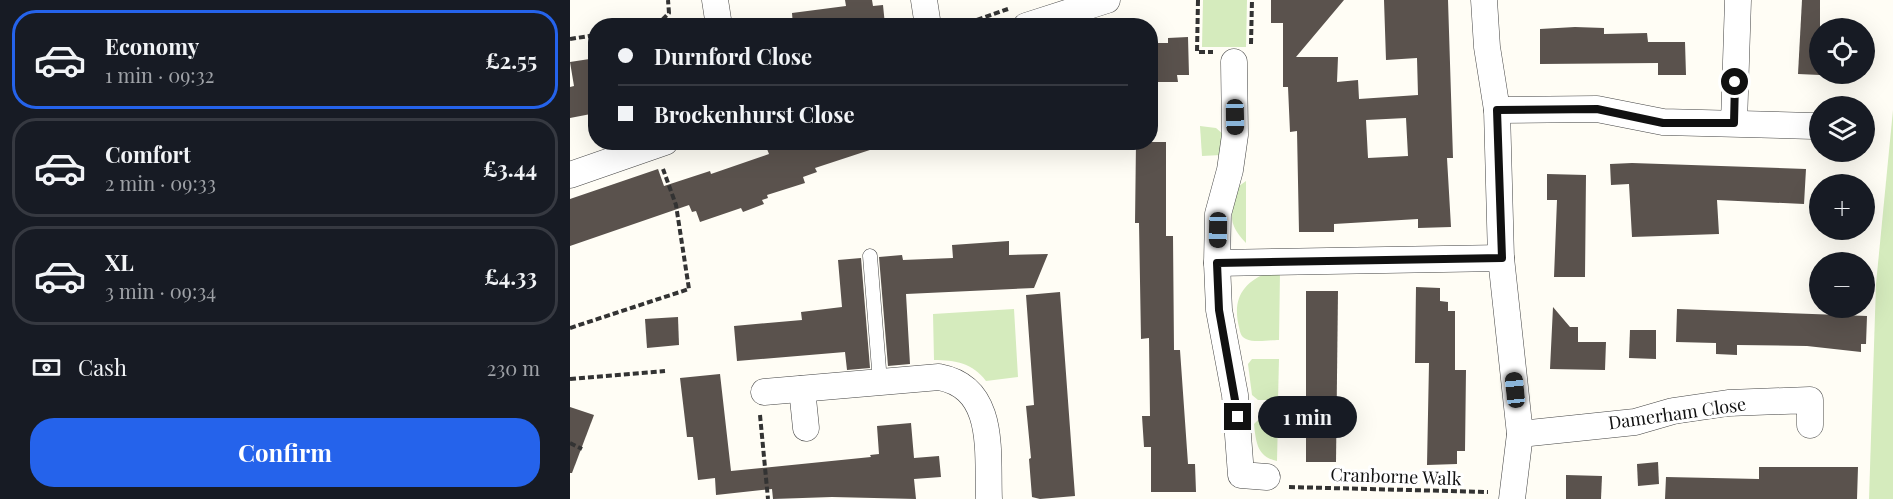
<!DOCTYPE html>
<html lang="en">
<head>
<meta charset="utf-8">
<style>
  body { margin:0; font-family:"Playfair Display",serif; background:#20242c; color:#f1f3f6; height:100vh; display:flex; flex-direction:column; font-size:22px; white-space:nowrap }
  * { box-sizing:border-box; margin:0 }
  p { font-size:20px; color:#9ea1a6 }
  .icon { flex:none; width:33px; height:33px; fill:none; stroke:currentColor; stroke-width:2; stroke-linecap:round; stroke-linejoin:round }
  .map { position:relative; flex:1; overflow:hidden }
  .drawer { display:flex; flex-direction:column; background:#171b24; width:570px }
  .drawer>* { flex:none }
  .banner { position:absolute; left:18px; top:18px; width:570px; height:132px; border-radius:24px; box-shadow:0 6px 24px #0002; display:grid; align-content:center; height:132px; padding:0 30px; background:#171b24 }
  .controls { position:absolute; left:1239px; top:18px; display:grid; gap:12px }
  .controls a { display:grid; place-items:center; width:66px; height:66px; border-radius:50%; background:#171b24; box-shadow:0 6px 24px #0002; font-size:30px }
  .end { position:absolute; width:27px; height:27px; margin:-14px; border:8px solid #111; background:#fff; box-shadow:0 0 0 3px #fff }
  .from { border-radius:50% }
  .bubble { position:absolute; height:42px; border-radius:21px; background:#171b24; box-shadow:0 6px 24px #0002; font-size:20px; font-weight:700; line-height:42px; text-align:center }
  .car { position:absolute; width:18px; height:36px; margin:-18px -9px; border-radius:8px; box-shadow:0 0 4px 2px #0007; background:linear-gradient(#222 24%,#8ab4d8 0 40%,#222 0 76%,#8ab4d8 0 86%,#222 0) }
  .banner b { display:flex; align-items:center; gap:21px; height:57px; font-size:22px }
  .banner b+b { border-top:2px solid #363941 }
  .banner i { width:15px; height:15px; background:#f1f3f6 }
  ul { padding:10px 0 0; list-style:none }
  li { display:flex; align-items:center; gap:18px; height:99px; margin:0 12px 9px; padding:0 18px; border:3px solid #363941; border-radius:24px }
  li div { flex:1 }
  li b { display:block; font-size:22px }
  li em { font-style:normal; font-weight:700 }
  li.on { border-color:#2563eb }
  li>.icon { width:54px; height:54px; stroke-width:1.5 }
  .pay { display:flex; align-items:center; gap:15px; height:66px; padding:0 30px; font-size:22px }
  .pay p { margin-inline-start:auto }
  .button { display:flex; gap:12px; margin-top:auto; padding:12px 30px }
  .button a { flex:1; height:69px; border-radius:24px; background:#2563eb; color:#fff; font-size:24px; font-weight:700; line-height:69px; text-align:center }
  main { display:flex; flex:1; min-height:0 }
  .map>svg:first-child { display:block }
  .green { fill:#d5ebbd }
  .building { fill:#5a524d; fill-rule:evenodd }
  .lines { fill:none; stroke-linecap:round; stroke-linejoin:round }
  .service-casing { stroke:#444; stroke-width:15 }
  .minor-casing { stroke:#444; stroke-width:27 }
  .path { stroke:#333; stroke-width:4; stroke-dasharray:6 3; stroke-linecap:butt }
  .service { stroke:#fff; stroke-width:14 }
  .minor { stroke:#fff; stroke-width:26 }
  .route { stroke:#111; stroke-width:8 }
  .labels { text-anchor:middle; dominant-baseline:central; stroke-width:6; stroke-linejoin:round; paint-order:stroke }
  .street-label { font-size:18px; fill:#111; stroke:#fff }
</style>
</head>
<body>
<main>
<section class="drawer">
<ul>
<li class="on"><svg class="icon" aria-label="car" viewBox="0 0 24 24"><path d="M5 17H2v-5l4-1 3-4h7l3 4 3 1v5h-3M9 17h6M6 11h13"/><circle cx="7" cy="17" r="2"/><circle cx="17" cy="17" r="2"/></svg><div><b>Economy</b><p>1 min · 09:32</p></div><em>£2.55</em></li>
<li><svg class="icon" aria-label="car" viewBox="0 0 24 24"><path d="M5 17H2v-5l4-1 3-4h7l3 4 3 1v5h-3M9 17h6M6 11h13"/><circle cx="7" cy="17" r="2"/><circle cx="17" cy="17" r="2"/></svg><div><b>Comfort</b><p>2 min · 09:33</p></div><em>£3.44</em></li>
<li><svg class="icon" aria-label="car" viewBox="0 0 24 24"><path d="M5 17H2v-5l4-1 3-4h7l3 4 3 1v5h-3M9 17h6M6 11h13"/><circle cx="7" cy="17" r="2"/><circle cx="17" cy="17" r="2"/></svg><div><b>XL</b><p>3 min · 09:34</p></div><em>£4.33</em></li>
</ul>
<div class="pay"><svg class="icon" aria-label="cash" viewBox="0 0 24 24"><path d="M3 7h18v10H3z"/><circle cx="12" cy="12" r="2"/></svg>Cash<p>230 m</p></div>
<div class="button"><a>Confirm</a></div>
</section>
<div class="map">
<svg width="1323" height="499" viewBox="0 0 1323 499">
  <rect width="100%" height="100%" fill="#fffdf5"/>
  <g class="green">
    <polygon points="633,0 677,0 676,47 632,47"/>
    <polygon points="1323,110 1323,499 1299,499 1306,284"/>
    <polygon points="630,126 646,128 653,134 651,155 632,156"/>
    <path d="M676,181V243C655,221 662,212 669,186Z"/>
    <path d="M699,272H710L709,340C700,340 684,343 676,339C671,337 670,332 669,327C662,299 673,282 699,272Z"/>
    <path d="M444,309L448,377L416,381C403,363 385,360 364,360L363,314Z"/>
    <polygon points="682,359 709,359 708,400 688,400 682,395 678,364"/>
    <path d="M708,418L707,461C687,457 686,442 684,424L689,419Z"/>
  </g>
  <g class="building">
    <polygon points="275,0 302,0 303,6 313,5 315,25 223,26 222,13 276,6"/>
    <path d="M701,0H774L726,57H768L767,82L788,80L789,99L848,95L847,58L816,60L814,0H878L883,158H877L881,227L848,228V219L764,224V232H729L727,131L720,132L718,87H713V23H701ZM836,118L838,156L798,158L796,120Z"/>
    <polygon points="1232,0 1250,0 1250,75 1228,74"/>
    <polygon points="1005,27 1034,28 1034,34 1077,33 1078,42 1115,42 1116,75 1088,75 1088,63 970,64 970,29"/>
    <polygon points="618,37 619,75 607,75 608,82 588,82 588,75 580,76 580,43 598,43 598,38"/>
    <polygon points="26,58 26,113 0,118 0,87 4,86 0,62"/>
    <polygon points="201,142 311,142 312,146 245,168 247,172 233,177 235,183 197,195 198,198 192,200 194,204 173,212 171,208 130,222 126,211 122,212 119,205 0,246 0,199 88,169 94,186 140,171 141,174 199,154 197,149 202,148"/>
    <polygon points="566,142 596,142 596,236 603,236 604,350 610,350 618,464 625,464 626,492 581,492 581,447 574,447 572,416 580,416 579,338 571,339 569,223 565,223"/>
    <polygon points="1062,163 1236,169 1234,204 1147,200 1149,234 1062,237 1059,184 1041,185 1040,164"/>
    <polygon points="977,174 1016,175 1015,277 984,277 987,200 977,200"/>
    <polygon points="439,241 439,255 478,254 464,288 336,294 340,364 318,366 309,257 332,255 333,260 383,258 382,245"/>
    <polygon points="291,258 300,368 277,370 275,352 167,361 164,326 232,320 231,312 272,307 268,260"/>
    <polygon points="846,287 870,288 870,301 878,302 878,311 885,311 885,370 896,370 895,451 887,451 887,464 857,465 859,363 845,363"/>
    <polygon points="736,291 768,291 766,462 736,462"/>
    <polygon points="490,292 505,496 470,499 462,497 459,459 461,458 456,406 464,405 456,295"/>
    <polygon points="983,307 1000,327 1008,327 1008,342 1036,342 1035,370 980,369"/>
    <polygon points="1107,309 1297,316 1296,344 1291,344 1291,352 1237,346 1167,345 1167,355 1146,354 1146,343 1106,342"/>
    <polygon points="108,317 109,345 77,348 75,319"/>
    <polygon points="1060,330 1086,330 1086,359 1059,358"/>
    <polygon points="150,374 161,471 301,457 300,455 309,454 307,426 341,423 344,458 369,456 371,477 344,479 346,499 262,497 203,499 202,489 146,495 145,478 128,480 123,437 117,437 110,378"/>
    <polygon points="0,407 24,415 2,473 0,473"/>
    <polygon points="1088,462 1089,484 1068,486 1067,464"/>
    <polygon points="1189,467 1288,467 1287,499 1095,499 1096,477 1189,479"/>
    <polygon points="996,475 1032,476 1031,499 996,499"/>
  </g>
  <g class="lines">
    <defs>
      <polyline id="service" points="300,256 310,382"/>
      <g id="minor">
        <polyline points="145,0 149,26"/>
        <polyline points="354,0 358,26"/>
        <polyline points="914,0 917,47 927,110 931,258 950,434 942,499"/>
        <polyline points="456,26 537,0"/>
        <polyline points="664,62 665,135 660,170 648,214 647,263 649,310 665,395 671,475 697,477"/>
        <polyline points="927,110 1027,109 1093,122 1243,126"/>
        <polyline points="1164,123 1168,0"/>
        <polyline points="0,175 95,142"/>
        <polyline points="647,263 931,258"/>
        <polyline points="232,389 236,428"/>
        <path d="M194,392L369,377C427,388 417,453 419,499"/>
        <polyline points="950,434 1065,422 1103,411 1158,403 1240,400 1240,425"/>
      </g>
    </defs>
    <use href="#service" class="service-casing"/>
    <use href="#minor" class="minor-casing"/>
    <g class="path">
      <polyline points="628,0 627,52 643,52"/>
      <polyline points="86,26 99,13 98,0"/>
      <polyline points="390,26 438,9"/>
      <polyline points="0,39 26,35"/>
      <polyline points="681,44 682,0"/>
      <polyline points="0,328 119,289 106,205 93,169"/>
      <polyline points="0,379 95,371"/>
      <polyline points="190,415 198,499"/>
      <polyline points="0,443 12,449"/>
      <polyline points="719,487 918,492"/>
    </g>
    <use href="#service" class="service"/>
    <use href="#minor" class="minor"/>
  </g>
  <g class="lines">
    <polyline class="route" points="668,417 649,310 647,263 932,258 927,110 1027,109 1093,123 1164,123 1165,82"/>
  </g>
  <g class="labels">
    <g class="street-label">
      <text transform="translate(1107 413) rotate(-8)">Damerham Close</text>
      <text transform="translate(826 476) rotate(2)">Cranborne Walk</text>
    </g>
  </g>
</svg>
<div class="controls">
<a><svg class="icon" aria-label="locate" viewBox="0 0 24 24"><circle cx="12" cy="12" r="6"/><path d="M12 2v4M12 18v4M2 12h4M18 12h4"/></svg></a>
<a><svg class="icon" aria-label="layers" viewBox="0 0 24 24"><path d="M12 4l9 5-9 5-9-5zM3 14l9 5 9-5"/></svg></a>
<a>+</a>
<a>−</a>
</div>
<i class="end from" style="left:1165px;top:82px"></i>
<i class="end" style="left:668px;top:417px"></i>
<div class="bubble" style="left:688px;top:396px;width:99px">1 min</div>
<i class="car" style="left:665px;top:117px;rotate:179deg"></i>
<i class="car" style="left:648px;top:230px;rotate:181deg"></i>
<i class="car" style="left:945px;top:390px;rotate:354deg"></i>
<div class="banner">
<b><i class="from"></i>Durnford Close</b>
<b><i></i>Brockenhurst Close</b>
</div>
</div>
</main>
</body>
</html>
